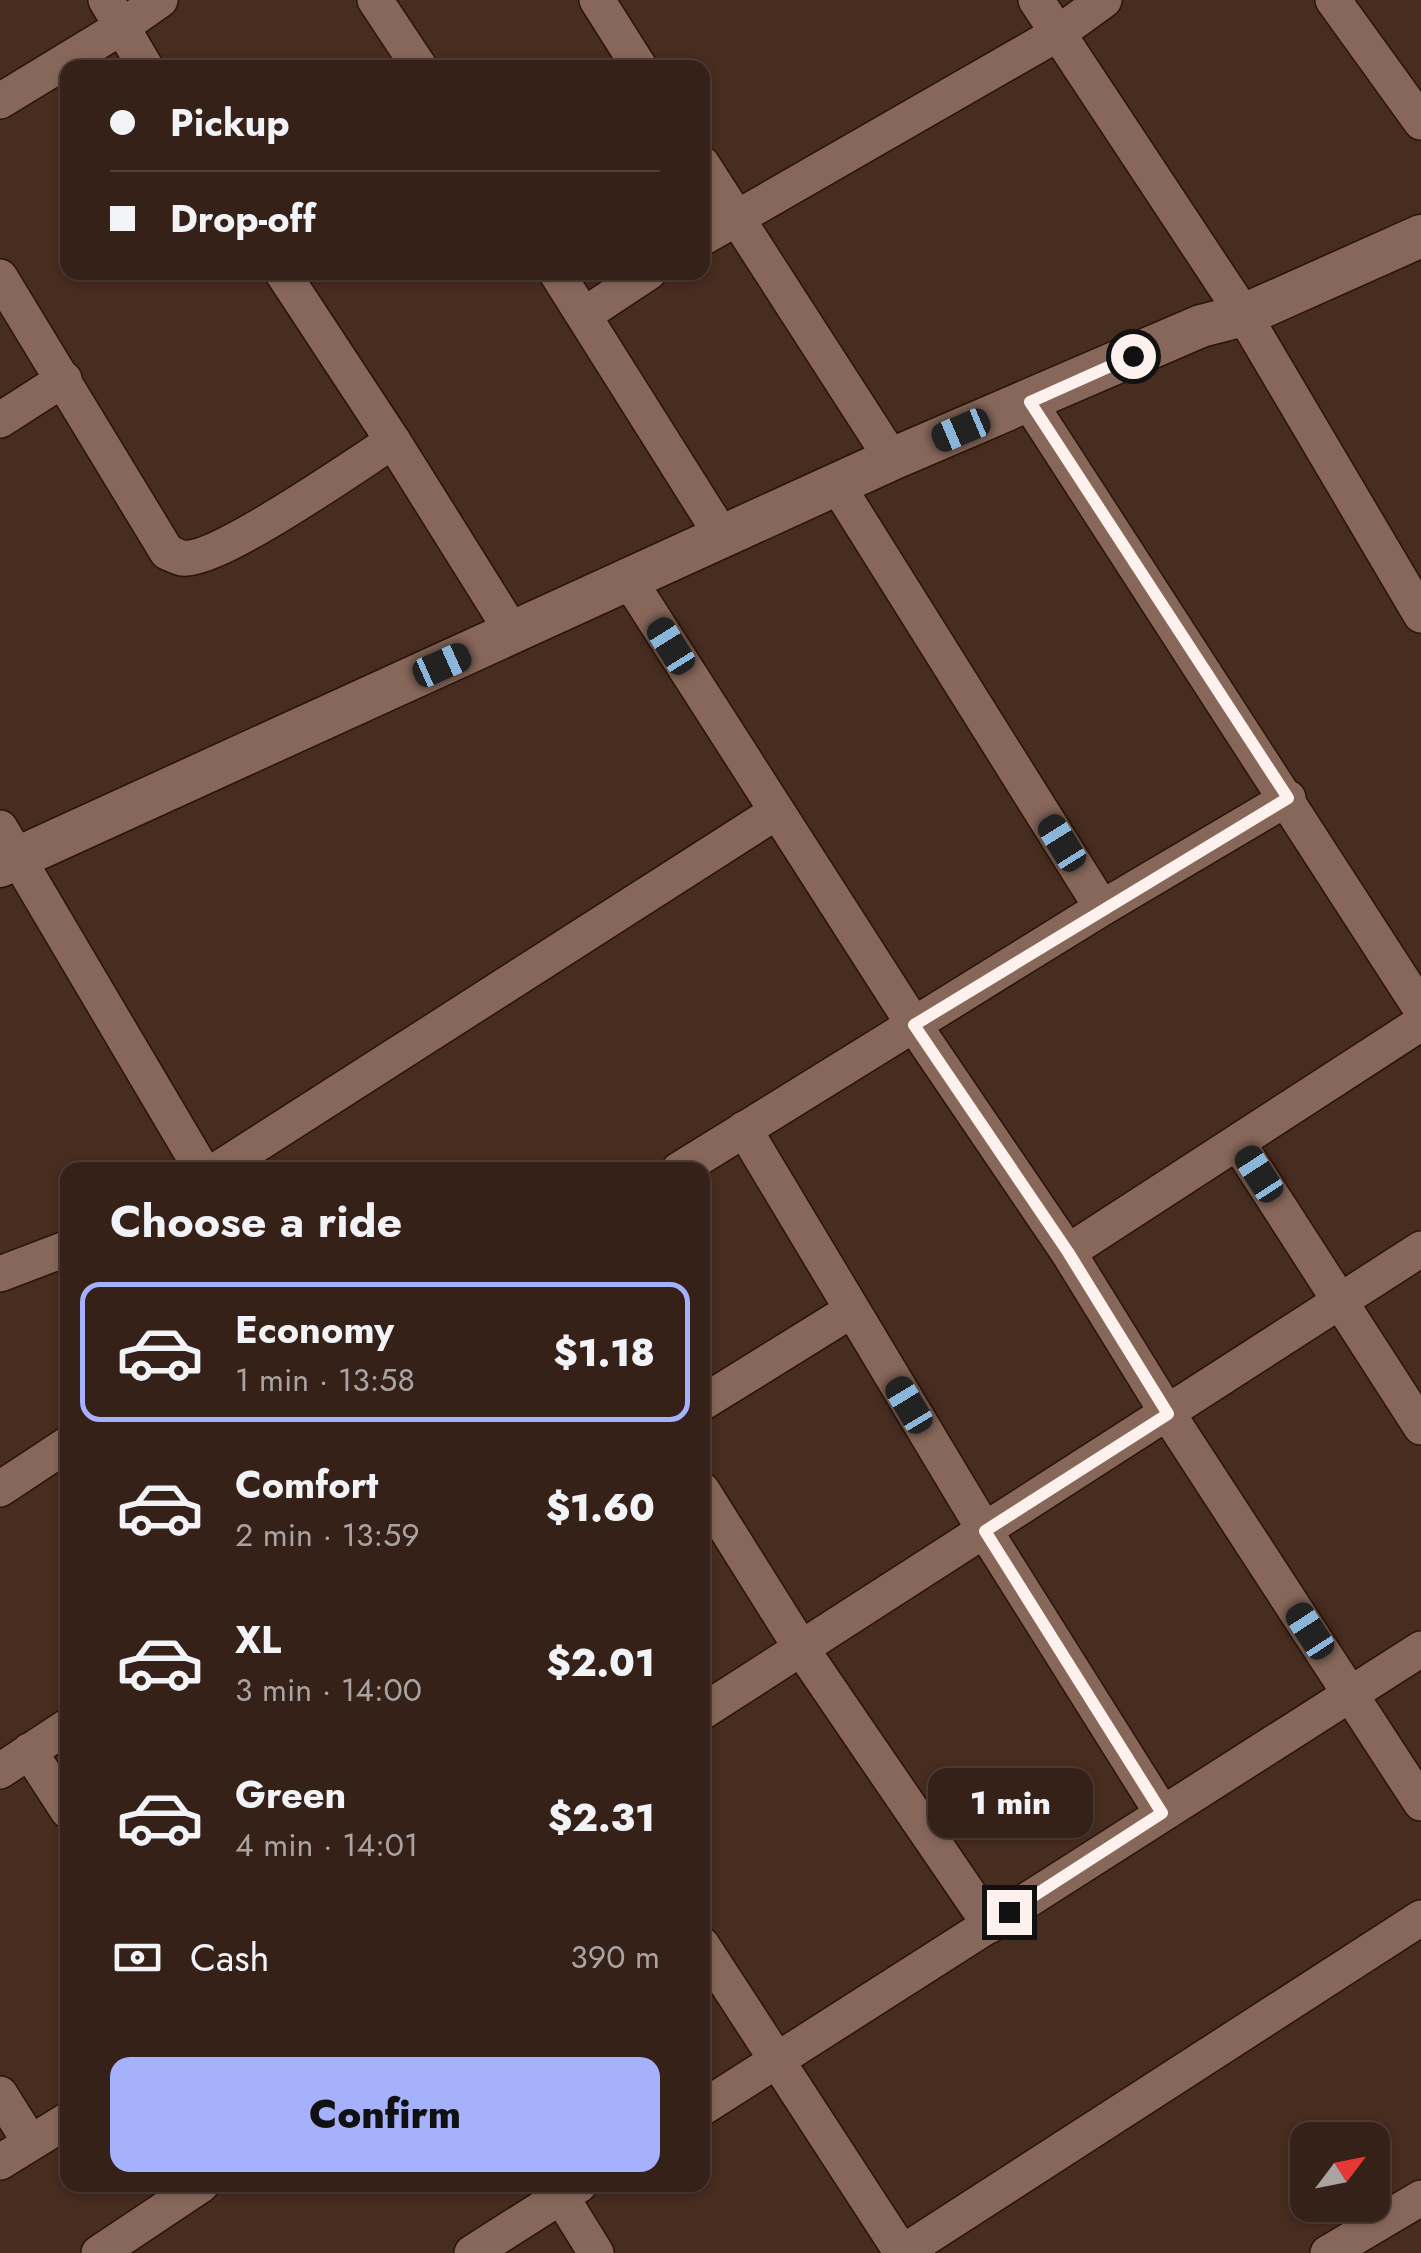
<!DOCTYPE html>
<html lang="en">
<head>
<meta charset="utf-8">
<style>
  body { margin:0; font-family:Jost,sans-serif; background:#3d2921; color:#f1f3f6; height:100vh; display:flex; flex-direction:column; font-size:38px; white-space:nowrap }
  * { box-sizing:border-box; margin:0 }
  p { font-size:32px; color:#aaa3a2 }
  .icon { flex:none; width:55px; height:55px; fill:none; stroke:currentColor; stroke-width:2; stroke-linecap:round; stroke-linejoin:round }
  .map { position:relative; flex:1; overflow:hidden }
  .drawer { position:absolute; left:60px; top:1162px; width:650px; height:1030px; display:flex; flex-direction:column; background:#352118; border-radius:20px; box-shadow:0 2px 8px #0004,0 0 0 2px #4f3e37 }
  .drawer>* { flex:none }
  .banner { position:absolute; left:60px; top:60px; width:650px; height:220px; border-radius:20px; box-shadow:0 2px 8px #0004,0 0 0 2px #4f3e37; display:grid; align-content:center; height:220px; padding:0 50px; background:#352118 }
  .needle { width:65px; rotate:58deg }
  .buttons { position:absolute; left:1290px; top:2122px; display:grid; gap:20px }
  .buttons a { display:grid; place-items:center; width:100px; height:100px; border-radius:20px; background:#352118; box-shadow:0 2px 8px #0004,0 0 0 2px #4f3e37; font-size:50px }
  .end { position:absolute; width:45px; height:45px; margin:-22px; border:12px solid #fcf1ec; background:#111; box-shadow:0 0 0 5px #111 }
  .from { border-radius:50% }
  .bubble { position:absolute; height:70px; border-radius:20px; background:#352118; box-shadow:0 2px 8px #0004,0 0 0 2px #4f3e37; font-size:32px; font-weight:800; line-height:70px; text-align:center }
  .car { position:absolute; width:30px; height:60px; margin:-30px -15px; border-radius:12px; box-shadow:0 0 8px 2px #0007; background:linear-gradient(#222 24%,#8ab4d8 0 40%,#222 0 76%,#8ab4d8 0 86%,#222 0) }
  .banner b { display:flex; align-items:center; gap:35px; height:95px; font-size:38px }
  .banner b+b { border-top:2px solid #4f3e37 }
  .banner i { width:25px; height:25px; background:#f1f3f6 }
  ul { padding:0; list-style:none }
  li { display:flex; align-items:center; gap:30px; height:140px; margin:0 20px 15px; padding:0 30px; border:5px solid transparent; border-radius:20px }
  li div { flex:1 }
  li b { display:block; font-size:38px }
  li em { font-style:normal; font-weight:800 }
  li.active { border-color:#a6b1fc }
  li>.icon { width:90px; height:90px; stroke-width:1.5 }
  h2 { padding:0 50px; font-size:45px; line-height:120px }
  .pay { display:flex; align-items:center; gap:25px; height:110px; padding:0 50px; font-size:38px }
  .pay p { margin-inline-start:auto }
  .button { display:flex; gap:20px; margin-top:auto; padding:20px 50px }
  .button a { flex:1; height:115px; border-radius:20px; background:#a6b1fc; color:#111; font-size:40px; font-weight:800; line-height:115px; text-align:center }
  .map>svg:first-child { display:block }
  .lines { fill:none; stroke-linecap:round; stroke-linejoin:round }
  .minor-casing { stroke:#2c1308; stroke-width:38 }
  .tertiary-casing { stroke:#2c1308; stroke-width:45 }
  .minor { stroke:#87675a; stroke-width:35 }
  .tertiary { stroke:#87675a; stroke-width:42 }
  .route { stroke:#fcf1ec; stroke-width:12 }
</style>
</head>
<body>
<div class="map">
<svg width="1421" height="2253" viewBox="0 0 1421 2253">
  <rect width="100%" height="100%" fill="#472c20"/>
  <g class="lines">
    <defs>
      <g id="minor">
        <polyline points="106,0 146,68"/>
        <polyline points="375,0 420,68"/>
        <polyline points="597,0 640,68"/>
        <polyline points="1036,0 1244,315 1421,615"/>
        <polyline points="1333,0 1421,122"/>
        <polyline points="0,101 120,28 160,0"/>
        <polyline points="702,164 892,459"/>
        <polyline points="702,238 1057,34 1104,0"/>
        <polyline points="282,272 393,441 513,633"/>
        <polyline points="556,272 724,539"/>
        <path d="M0,277L167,552C172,554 177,557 182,558C217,563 357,464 393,441"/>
        <polyline points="584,315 649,272"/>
        <polyline points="1029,402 1421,1009"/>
        <polyline points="0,420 64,379"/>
        <polyline points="837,485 1102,908"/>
        <polyline points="629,580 914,1025 1068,1252 1168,1414 1421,1803"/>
        <polyline points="0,828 202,1170"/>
        <polyline points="744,1129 985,1531 1162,1813"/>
        <polyline points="1238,1143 1421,1427"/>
        <polyline points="217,1170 776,812"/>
        <polyline points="679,1170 1102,908 1288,798"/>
        <polyline points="1068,1252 1421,1023"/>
        <polyline points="0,1274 68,1248"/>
        <polyline points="702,1403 852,1310"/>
        <polyline points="0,1489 68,1444"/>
        <polyline points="702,1490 801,1648 990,1925"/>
        <polyline points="702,1712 1421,1249"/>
        <polyline points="29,1751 68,1811"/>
        <polyline points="0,1771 68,1726"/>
        <polyline points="702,1945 902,2253"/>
        <polyline points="0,2094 30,2142"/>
        <polyline points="702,2108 1421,1649"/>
        <polyline points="0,2162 68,2120"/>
        <polyline points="554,2185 596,2253"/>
        <polyline points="99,2253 201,2185"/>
        <polyline points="472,2253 579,2185"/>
        <polyline points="902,2253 1421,1918"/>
        <polyline points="1328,2253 1421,2198"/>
      </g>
      <polyline id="tertiary" points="0,866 892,459 1201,326 1244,315 1421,236"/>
    </defs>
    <use href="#minor" class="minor-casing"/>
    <use href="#tertiary" class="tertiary-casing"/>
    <use href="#minor" class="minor"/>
    <use href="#tertiary" class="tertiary"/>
  </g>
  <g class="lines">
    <polyline class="route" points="1009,1912 1162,1813 985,1531 1168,1414 1068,1252 914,1025 1288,798 1030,402 1133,356"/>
  </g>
</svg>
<div class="buttons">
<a><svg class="needle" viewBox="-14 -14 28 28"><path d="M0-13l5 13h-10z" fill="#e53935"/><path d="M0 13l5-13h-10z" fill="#aaa3a2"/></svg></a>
</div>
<i class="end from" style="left:1133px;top:356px"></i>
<i class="end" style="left:1009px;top:1912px"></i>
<div class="bubble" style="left:928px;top:1768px;width:165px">1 min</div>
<i class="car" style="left:961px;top:430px;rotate:247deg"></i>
<i class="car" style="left:671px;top:646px;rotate:328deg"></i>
<i class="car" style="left:442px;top:665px;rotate:66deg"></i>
<i class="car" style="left:1062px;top:843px;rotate:328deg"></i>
<i class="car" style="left:1259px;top:1174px;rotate:327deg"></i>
<i class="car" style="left:909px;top:1405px;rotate:329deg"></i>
<i class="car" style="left:1310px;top:1631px;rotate:327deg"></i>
<div class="banner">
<b><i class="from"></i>Pickup</b>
<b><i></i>Drop-off</b>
</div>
<section class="drawer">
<h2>Choose a ride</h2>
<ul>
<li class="active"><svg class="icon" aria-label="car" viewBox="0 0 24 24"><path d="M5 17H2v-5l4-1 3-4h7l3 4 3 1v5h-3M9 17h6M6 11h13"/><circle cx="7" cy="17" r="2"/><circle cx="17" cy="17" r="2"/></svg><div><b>Economy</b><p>1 min · 13:58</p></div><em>$1.18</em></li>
<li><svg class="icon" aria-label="car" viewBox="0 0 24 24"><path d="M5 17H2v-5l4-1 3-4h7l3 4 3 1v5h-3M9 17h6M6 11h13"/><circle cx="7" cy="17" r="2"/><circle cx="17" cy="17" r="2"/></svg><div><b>Comfort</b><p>2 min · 13:59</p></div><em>$1.60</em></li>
<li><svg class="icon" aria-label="car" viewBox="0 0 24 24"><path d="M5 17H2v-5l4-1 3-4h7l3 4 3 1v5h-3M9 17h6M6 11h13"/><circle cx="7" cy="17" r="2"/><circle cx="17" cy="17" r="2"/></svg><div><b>XL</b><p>3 min · 14:00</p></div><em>$2.01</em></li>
<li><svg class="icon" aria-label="car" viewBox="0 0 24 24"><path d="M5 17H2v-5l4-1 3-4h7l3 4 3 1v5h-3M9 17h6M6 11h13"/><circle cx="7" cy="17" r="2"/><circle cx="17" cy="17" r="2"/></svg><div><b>Green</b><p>4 min · 14:01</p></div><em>$2.31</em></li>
</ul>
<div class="pay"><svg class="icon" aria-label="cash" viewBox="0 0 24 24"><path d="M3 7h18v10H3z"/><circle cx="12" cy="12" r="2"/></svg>Cash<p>390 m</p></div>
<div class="button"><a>Confirm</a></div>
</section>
</div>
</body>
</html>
